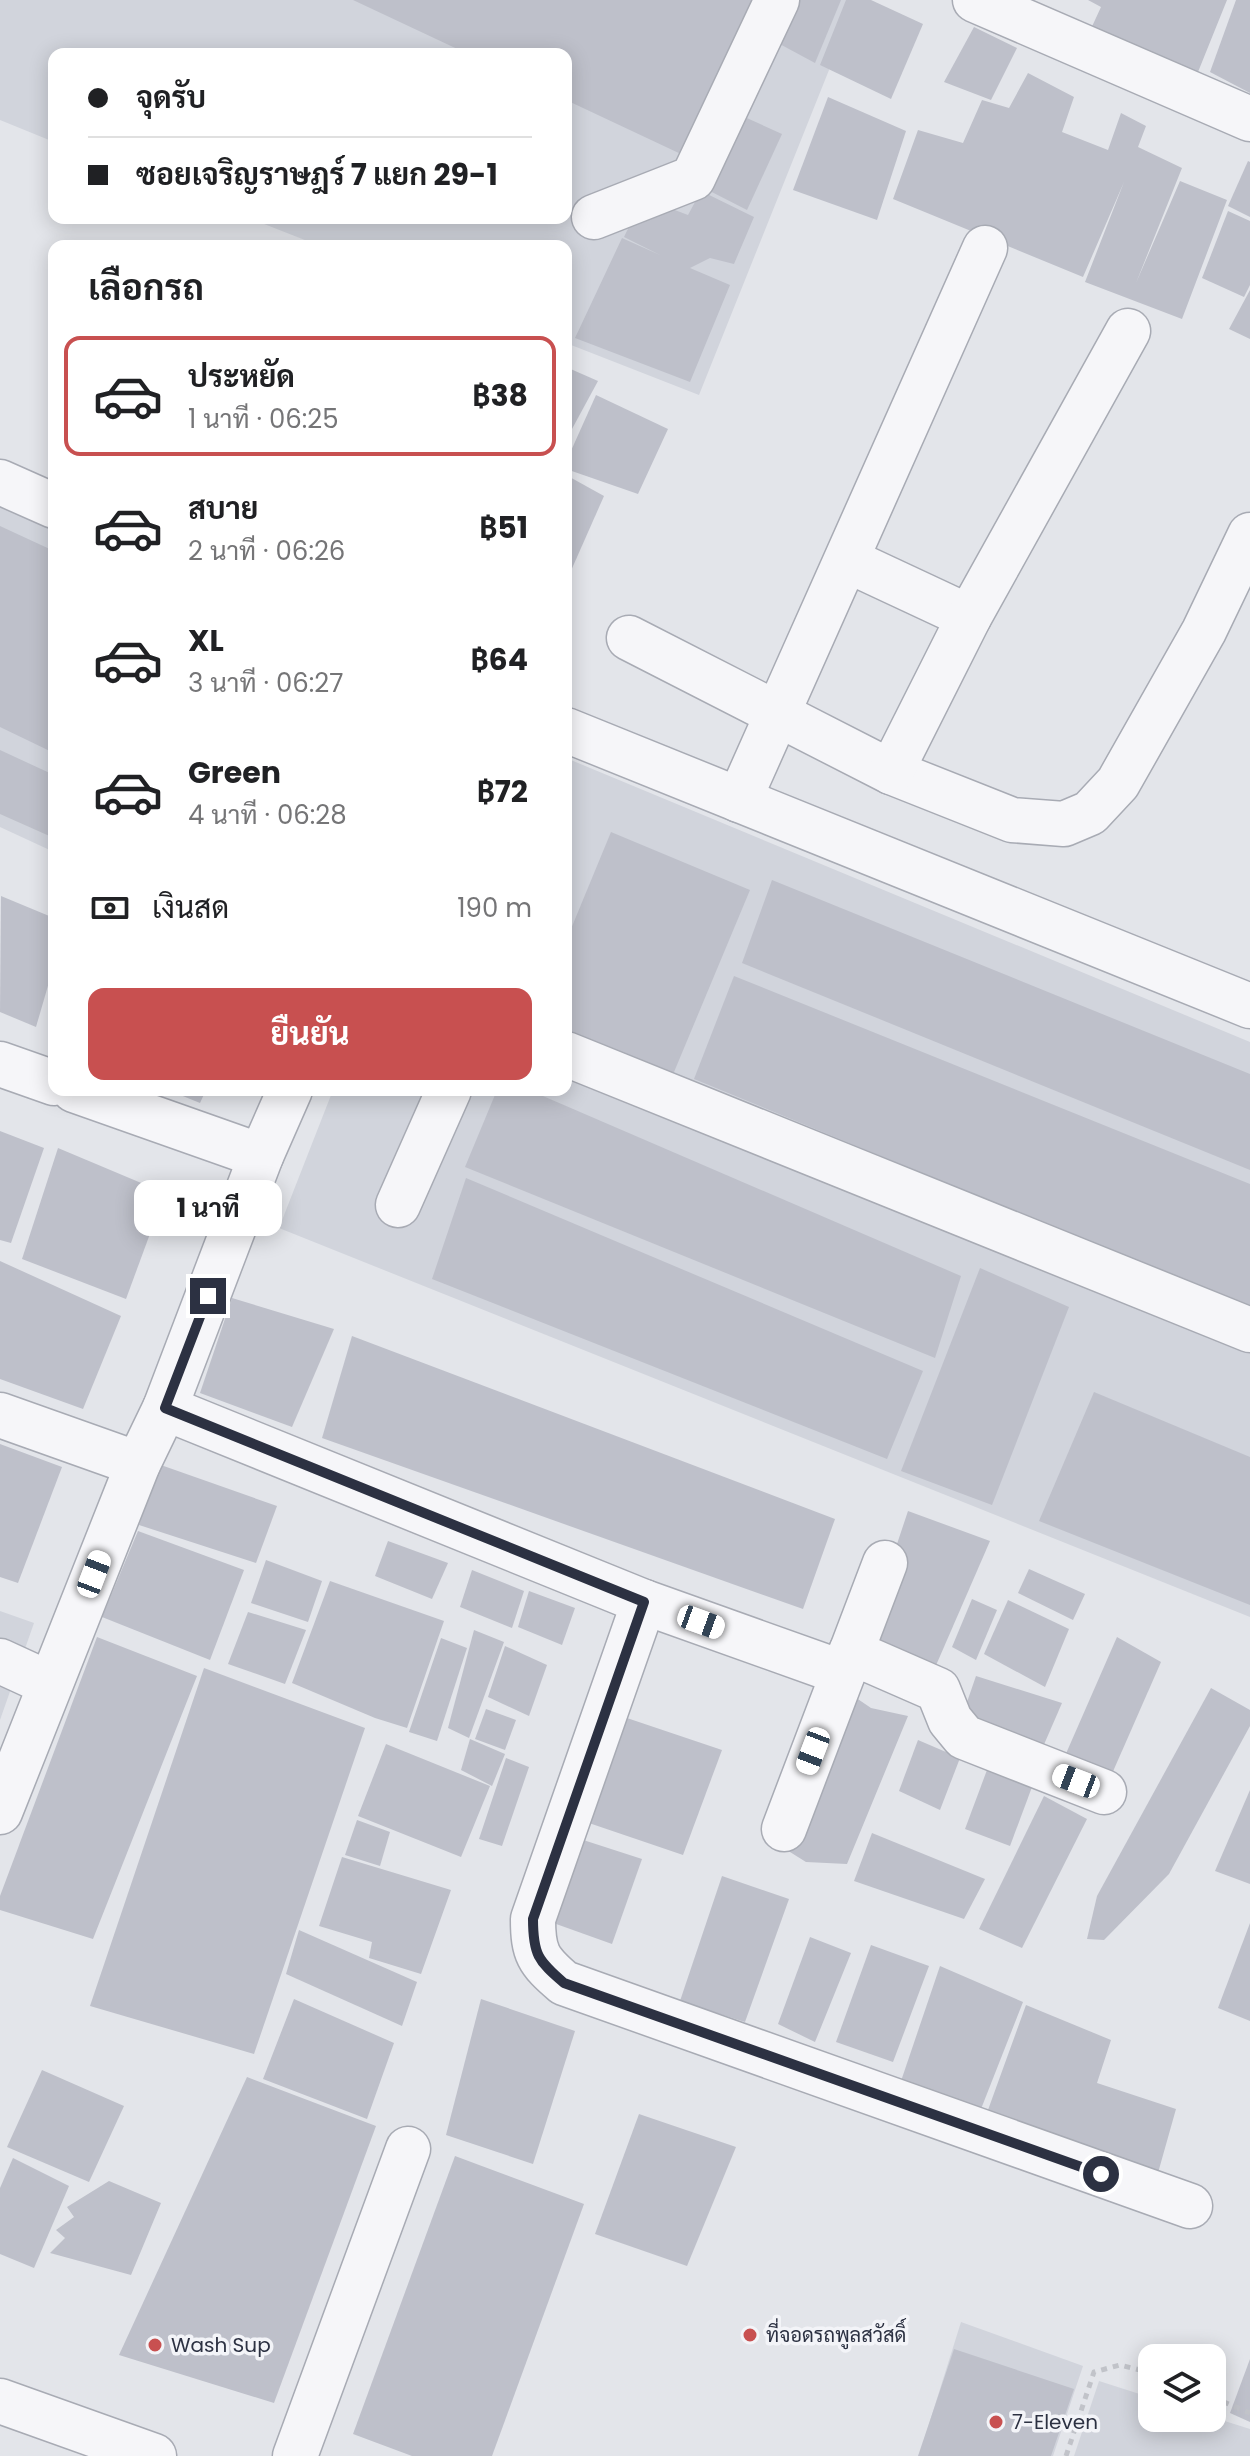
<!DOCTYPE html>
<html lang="th">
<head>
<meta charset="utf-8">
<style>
  body { margin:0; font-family:Poppins,Sarabun,sans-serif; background:#f2f2f2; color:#202124; height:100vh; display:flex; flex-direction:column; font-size:30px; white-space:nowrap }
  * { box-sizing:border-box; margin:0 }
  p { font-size:26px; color:#757577 }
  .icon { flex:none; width:44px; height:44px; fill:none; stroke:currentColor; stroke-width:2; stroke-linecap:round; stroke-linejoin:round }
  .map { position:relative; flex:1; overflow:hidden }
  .drawer { position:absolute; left:48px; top:240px; width:524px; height:856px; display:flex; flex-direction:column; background:#fff; border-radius:16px; box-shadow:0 4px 20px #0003 }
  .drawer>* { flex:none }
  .banner { position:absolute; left:48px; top:48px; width:524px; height:176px; border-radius:16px; box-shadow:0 4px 20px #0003; display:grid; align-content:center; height:176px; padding:0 40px; background:#fff }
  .buttons { position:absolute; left:1138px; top:2344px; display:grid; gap:16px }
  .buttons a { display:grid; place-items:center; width:88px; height:88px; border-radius:16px; background:#fff; box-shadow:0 4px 20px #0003; font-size:40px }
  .end { position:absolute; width:36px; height:36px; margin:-18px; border:10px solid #2c3142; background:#fff; box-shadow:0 0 0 4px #fff }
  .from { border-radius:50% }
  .bubble { position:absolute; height:56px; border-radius:16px; background:#fff; box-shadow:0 4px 20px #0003; font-size:26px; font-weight:700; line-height:56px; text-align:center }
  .car { position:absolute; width:24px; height:48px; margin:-24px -12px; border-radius:10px; box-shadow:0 0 6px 2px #0007; background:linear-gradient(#fff 24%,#345 0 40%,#fff 0 76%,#345 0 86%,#fff 0) }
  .banner b { display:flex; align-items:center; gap:28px; height:76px; font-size:30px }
  .banner b+b { border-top:2px solid #e0e0e0 }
  .banner i { width:20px; height:20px; background:#202124 }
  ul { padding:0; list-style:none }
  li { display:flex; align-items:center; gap:24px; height:120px; margin:0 16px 12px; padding:0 24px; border:4px solid transparent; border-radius:16px }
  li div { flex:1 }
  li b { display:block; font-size:30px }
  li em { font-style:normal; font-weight:700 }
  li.on { border-color:#c85050 }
  li>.icon { width:72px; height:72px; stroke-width:1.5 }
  h2 { padding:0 40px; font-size:36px; line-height:96px }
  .pay { display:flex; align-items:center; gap:20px; height:88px; padding:0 40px; font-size:30px }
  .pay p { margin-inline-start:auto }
  .action { display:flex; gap:16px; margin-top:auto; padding:16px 40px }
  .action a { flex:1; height:92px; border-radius:16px; background:#c85050; color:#fff; font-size:32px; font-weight:700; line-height:92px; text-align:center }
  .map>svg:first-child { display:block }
  .built { fill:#d1d4dc }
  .building { fill:#bec0ca }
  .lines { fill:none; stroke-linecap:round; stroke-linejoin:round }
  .minor-casing { stroke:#a8abb4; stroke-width:47 }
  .path { stroke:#c1c3c9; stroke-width:5; stroke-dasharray:6 6; stroke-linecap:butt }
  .minor { stroke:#f6f6f9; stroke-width:44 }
  .route { stroke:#2c3142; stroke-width:10 }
  .poi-dot { fill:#c85050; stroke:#f3f4f8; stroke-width:3 }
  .labels { text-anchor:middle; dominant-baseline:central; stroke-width:7; stroke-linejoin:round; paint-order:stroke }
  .poi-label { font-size:20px; fill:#2c3142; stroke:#f3f4f8; text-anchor:start }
</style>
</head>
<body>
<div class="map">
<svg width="1250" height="2456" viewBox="0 0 1250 2456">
  <rect width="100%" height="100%" fill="#e3e5ea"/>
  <g class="built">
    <polygon points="0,0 857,0 699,395 566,343 566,246 320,246 249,218 566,218 566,54 54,54 54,142 0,120"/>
    <polygon points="0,495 54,520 54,852 0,827"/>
    <polygon points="566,758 1250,1042 1250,1617 279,1228 333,1090 566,1090"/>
    <polygon points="0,1611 34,1623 0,1720"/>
    <polygon points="961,2322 1083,2366 1053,2456 919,2456"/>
    <polygon points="1099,2381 1152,2398 1152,2418 1212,2417 1250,2429 1250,2456 1074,2456"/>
  </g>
  <g class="building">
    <polygon points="353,0 755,0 683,155 566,100 566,54 468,54"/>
    <polygon points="792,0 841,0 815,63 776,42"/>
    <polygon points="846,0 871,0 923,24 891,99 820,65"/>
    <polygon points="1088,0 1227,0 1198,72 1089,33 1101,7"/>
    <polygon points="1236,0 1250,0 1250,93 1210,72"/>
    <polygon points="974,27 1017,48 991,100 944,82"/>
    <polygon points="1028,73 1074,97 1062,132 1108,150 1121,113 1146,126 1138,147 1182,168 1136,283 1180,181 1227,200 1182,319 1085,282 1124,182 1083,277 893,199 918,130 963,143 982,100 1009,108"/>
    <polygon points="828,97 906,131 877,220 793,190"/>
    <polygon points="738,114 782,134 747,210 702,187"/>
    <polygon points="1248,161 1250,162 1250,217 1228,206"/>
    <polygon points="701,191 754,217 734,264 710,258 690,268 730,285 690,382 575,338 622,238 660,255 624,237 643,198 688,215"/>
    <polygon points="1228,211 1250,221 1250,285 1244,297 1202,278"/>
    <polygon points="1250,290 1250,339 1229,329"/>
    <polygon points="566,367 598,381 566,440"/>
    <polygon points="596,395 668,429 638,494 566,469 566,462"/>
    <polygon points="566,475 604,496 566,582"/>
    <polygon points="0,526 54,551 54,753 0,727"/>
    <polygon points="0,750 54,775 54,838 0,814"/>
    <polygon points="611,832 750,890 669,1084 566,1043 566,941"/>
    <polygon points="772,880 1250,1074 1250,1170 742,963"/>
    <polygon points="1,896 54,918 54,965 36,1027 0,1012"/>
    <polygon points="734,976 1250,1184 1250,1308 694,1079"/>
    <polygon points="168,1090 206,1090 200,1103"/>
    <polygon points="497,1090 529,1090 961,1276 935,1358 465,1167"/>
    <polygon points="0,1131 44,1148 11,1243 0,1240"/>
    <polygon points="58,1148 165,1193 126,1299 22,1259"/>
    <polygon points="466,1178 923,1371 887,1459 432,1279"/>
    <polygon points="0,1261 121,1316 83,1409 0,1379"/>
    <polygon points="980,1268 1069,1307 992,1505 901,1471"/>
    <polygon points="232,1298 334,1329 292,1427 200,1393"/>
    <polygon points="352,1336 835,1519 803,1609 322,1438"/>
    <polygon points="1094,1392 1250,1457 1250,1605 1039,1521"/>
    <polygon points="0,1444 62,1467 18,1583 0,1577"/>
    <polygon points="158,1464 277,1506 256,1563 139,1525"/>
    <polygon points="908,1511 990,1541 924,1693 856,1667"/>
    <polygon points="138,1531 244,1570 210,1660 102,1617"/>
    <polygon points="388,1541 448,1563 432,1599 375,1576"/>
    <polygon points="266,1560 322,1581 308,1622 251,1603"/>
    <polygon points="1029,1569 1085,1594 1073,1620 1018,1593"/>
    <polygon points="472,1570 524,1591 512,1628 460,1607"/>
    <polygon points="330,1581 444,1621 407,1728 375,1718 292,1683"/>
    <polygon points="529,1591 575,1608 562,1645 518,1627"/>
    <polygon points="972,1599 997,1610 976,1660 952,1647"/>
    <polygon points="1008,1600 1069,1629 1045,1687 984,1654"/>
    <polygon points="248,1612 306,1630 285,1684 228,1664"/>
    <polygon points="474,1630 504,1642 469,1738 448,1728"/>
    <polygon points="97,1637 197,1676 93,1939 0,1910 0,1896"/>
    <polygon points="1117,1637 1161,1662 1104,1792 1061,1765"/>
    <polygon points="441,1638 467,1648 437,1741 409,1732"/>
    <polygon points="505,1646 547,1665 529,1716 488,1697"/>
    <polygon points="204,1668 365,1728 254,2054 90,2006"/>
    <polygon points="976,1676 1062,1703 1039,1756 980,1728 966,1705"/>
    <polygon points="1211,1688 1250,1710 1250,1726 1169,1874 1104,1940 1087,1939 1097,1896"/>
    <polygon points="846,1691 871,1708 908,1716 847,1864 806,1862 774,1842"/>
    <polygon points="486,1709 516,1720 505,1750 475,1739"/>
    <polygon points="621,1716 722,1750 683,1855 586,1822"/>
    <polygon points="470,1739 505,1754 492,1786 461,1770"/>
    <polygon points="918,1740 960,1758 940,1810 899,1791"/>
    <polygon points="386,1744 490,1786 461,1857 358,1816"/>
    <polygon points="506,1758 529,1767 502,1846 479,1839"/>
    <polygon points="987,1770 1032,1787 1010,1846 965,1829"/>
    <polygon points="1250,1790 1250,1884 1215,1871"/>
    <polygon points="1044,1796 1087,1819 1022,1948 979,1929"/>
    <polygon points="357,1820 390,1832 380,1866 345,1855"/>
    <polygon points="872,1833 985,1879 964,1919 854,1881"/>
    <polygon points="574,1837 642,1859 612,1944 545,1920"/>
    <polygon points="342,1857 451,1890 421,1974 369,1958 372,1942 319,1926"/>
    <polygon points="722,1876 789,1899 745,2022 680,2001"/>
    <polygon points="1250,1923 1250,2021 1218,2008"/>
    <polygon points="299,1930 417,1982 402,2026 286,1974"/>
    <polygon points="810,1937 851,1953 815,2042 778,2024"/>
    <polygon points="871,1945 929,1966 893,2062 836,2042"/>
    <polygon points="940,1966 1023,2002 981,2109 900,2084"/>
    <polygon points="294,1999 394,2043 367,2119 263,2079"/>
    <polygon points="481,1999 575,2031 533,2164 446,2135"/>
    <polygon points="1026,2005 1111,2040 1097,2083 1176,2109 1156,2180 984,2121"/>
    <polygon points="42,2070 124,2106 89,2182 7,2147"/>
    <polygon points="247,2077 376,2126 274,2403 119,2355"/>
    <polygon points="639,2114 736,2147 687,2266 595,2234"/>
    <polygon points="455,2156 584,2204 492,2456 412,2456 353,2434"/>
    <polygon points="13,2158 69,2186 34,2268 0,2254 0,2188"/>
    <polygon points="109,2181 161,2203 131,2275 50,2253 65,2238 56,2230 74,2217 67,2207"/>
    <polygon points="954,2349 1074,2389 1051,2456 918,2456"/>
    <polygon points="1250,2359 1250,2422 1230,2413"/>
  </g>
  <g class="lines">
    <defs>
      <g id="minor">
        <polyline points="975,0 1250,119"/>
        <polyline points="594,217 693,178 777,0"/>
        <polyline points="0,482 54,506"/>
        <polyline points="847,560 969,617"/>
        <polyline points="629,638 891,772 1012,820 1064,824 1090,813 1118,783 1204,631 1250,535"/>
        <polyline points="566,730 1250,1006"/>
        <polyline points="891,772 969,617 1128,331"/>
        <polyline points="739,800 985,248"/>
        <polyline points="566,1054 1250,1330"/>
        <polyline points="0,1064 54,1083"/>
        <polyline points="74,1090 261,1156"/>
        <polyline points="398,1205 449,1090"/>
        <path d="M165,1408L644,1602L533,1919C533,1953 538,1961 564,1983L1190,2206"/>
        <polyline points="0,1415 138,1464"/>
        <polyline points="644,1602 843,1673"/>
        <polyline points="851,1652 938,1690 950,1720 964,1737 1104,1792"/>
        <polyline points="0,1661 50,1684"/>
        <polyline points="0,1812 138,1464 165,1408 261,1156 290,1090"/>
        <polyline points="784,1829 885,1563"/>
        <polyline points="0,2401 154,2456"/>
        <polyline points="295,2456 408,2149"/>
      </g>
    </defs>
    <use href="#minor" class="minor-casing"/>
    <g class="path">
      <polyline points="1212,2397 1250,2413"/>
      <polyline points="1066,2456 1094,2372 1120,2365 1152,2373"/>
    </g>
    <use href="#minor" class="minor"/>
  </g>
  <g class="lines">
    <path class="route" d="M208,1296L165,1408L644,1602L533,1919C533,1954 538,1961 564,1983L1101,2174"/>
  </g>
  <g class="poi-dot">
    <circle cx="750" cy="2335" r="8"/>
    <circle cx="155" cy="2345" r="8"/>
    <circle cx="996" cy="2422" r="8"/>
  </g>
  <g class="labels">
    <g class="poi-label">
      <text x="766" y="2335">ที่จอดรถพูลสวัสดิ์</text>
      <text x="171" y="2345">Wash Sup</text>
      <text x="1012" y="2422">7-Eleven</text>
    </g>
  </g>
</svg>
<div class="buttons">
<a><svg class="icon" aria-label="layers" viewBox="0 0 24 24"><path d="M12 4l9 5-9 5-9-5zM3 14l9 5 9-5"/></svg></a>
</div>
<i class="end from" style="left:1101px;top:2174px"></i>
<i class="end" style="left:208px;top:1296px"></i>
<div class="bubble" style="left:134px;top:1180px;width:148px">1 นาที</div>
<i class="car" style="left:94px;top:1574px;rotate:21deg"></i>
<i class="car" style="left:701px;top:1622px;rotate:110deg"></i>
<i class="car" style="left:813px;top:1751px;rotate:201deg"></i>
<i class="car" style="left:1076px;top:1781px;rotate:291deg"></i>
<div class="banner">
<b><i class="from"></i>จุดรับ</b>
<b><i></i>ซอยเจริญราษฎร์ 7 แยก 29-1</b>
</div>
<section class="drawer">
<h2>เลือกรถ</h2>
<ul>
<li class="on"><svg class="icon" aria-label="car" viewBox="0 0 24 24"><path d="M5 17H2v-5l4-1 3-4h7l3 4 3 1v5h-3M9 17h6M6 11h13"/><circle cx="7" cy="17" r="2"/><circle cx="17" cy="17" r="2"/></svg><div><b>ประหยัด</b><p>1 นาที · 06:25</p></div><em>฿38</em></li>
<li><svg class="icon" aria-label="car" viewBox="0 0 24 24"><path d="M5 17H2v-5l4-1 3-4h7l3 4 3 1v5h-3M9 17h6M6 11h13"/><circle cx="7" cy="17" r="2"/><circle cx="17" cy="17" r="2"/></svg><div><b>สบาย</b><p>2 นาที · 06:26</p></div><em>฿51</em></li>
<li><svg class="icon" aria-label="car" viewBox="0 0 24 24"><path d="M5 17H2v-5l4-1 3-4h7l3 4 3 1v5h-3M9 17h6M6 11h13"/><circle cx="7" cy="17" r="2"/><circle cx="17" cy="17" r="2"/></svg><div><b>XL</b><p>3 นาที · 06:27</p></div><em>฿64</em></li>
<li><svg class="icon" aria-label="car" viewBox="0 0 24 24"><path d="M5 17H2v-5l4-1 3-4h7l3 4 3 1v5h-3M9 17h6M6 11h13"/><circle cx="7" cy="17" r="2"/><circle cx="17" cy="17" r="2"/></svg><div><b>Green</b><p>4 นาที · 06:28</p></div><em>฿72</em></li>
</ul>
<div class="pay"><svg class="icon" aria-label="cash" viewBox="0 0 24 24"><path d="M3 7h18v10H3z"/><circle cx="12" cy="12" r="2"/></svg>เงินสด<p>190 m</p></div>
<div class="action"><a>ยืนยัน</a></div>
</section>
</div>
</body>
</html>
